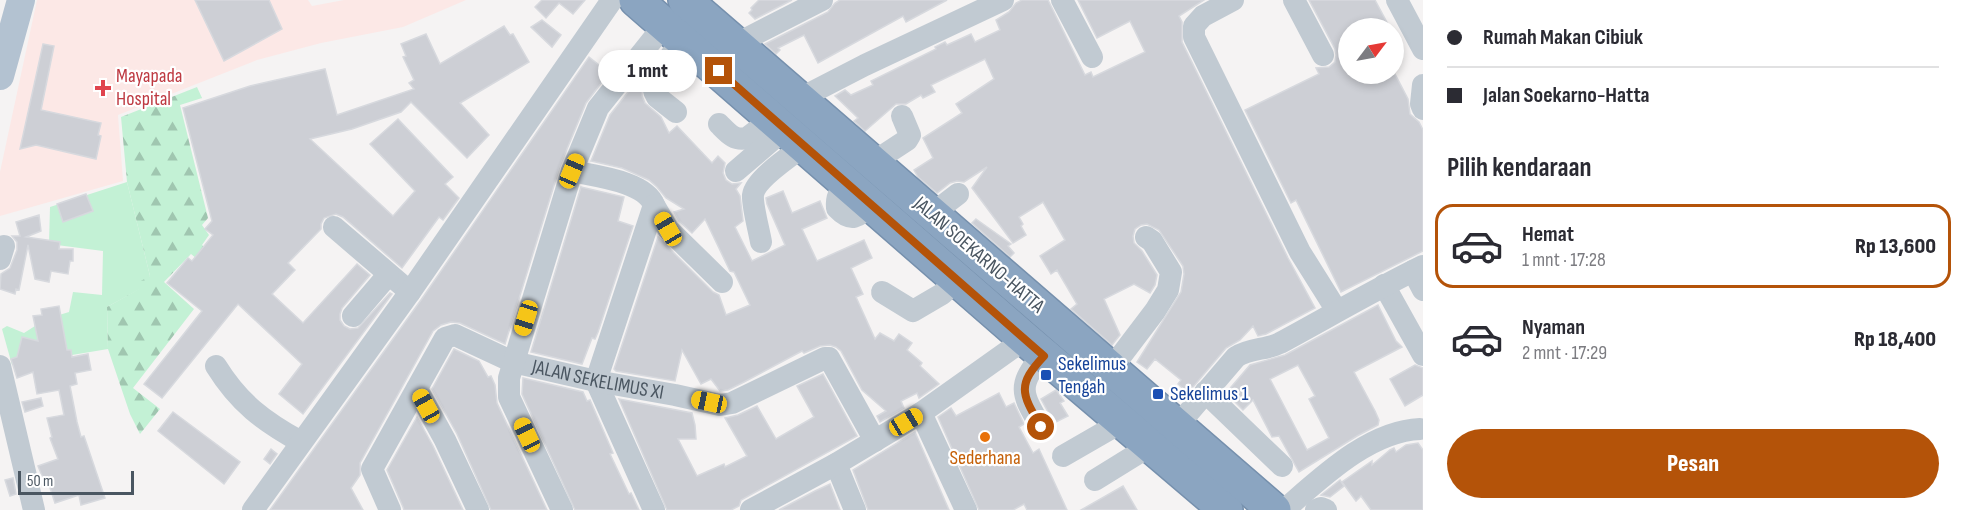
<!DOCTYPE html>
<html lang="id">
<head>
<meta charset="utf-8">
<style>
  body { margin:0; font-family:"Sofia Sans Condensed",sans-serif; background:#f7f7f7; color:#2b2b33; height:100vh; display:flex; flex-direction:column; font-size:22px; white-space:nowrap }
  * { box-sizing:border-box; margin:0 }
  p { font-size:20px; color:#7c7c81 }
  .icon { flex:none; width:33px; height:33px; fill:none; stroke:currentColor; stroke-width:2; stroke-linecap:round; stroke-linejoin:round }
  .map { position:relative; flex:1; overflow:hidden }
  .side { display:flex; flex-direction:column; background:#fff; width:540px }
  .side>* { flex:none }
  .banner { display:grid; align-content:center; height:132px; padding:0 24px; background:#fff }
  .needle { width:39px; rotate:58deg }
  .fabs { position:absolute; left:1338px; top:18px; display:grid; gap:12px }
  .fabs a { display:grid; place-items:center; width:66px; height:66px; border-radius:50%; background:#fff; box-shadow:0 3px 9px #0003; font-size:30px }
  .scale { position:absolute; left:18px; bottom:15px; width:116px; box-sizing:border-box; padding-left:6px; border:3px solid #4a5661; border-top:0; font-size:16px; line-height:21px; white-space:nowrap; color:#4a5661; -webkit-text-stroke:4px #fff; paint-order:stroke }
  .end { position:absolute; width:27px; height:27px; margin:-14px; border:8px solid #b45309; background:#fff; box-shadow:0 0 0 3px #fff }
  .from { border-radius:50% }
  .bubble { position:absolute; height:42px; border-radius:21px; background:#fff; box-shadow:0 3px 9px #0003; font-size:20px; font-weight:800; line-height:42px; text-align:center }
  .car { position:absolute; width:18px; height:36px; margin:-18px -9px; border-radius:8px; box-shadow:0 0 4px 2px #0007; background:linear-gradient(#f5c518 24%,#345 0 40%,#f5c518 0 76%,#345 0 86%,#f5c518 0) }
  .banner b { display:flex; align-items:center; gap:21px; height:57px; font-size:22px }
  .banner b+b { border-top:2px solid #e1e1e2 }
  .banner i { width:15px; height:15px; background:#2b2b33 }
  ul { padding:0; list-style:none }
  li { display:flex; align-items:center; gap:18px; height:84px; margin:0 12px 9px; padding:0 12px; border:3px solid transparent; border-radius:18px }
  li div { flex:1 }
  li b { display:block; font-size:22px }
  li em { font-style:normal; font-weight:800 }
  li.current { border-color:#b45309 }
  li>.icon { width:54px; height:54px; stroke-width:1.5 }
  h2 { padding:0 24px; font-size:27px; line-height:72px }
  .action { display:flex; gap:12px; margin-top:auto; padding:12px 24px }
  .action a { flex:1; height:69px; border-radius:36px; background:#b45309; color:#fff; font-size:24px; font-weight:800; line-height:69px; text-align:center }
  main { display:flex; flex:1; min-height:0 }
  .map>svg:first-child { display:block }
  .medical { fill:#fce8e6 }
  .green { fill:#c3f1d5 }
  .forest { fill:url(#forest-firs) }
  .building { fill:#cdcfd5; stroke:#d7d9de; stroke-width:1.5; fill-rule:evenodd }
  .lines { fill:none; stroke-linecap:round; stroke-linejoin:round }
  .highway-casing { stroke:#7690ad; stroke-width:36 }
  .minor { stroke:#c1cad2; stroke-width:22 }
  .major { stroke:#b3c2d1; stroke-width:28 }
  .highway { stroke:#8ba5c1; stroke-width:33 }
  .route { stroke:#b45309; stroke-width:8 }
  .health-dot { fill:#e0444e; stroke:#fff; stroke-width:2 }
  .transit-dot { fill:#1a4fb4; stroke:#fff; stroke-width:2 }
  .food-dot { fill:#e8710a; stroke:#fff; stroke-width:2 }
  .labels { text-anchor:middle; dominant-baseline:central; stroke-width:4.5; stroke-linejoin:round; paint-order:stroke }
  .health-label { font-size:20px; fill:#be3a42; stroke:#fff; text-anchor:start }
  .street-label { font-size:20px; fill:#4a5661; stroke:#fff }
  .transit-label { font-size:20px; fill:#164399; stroke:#fff; text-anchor:start }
  .food-label { font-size:20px; fill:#c56008; stroke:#fff }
</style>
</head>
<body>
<main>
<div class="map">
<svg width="1423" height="510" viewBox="0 0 1423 510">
  <defs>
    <pattern id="forest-firs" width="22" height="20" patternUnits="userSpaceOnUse" patternTransform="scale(1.5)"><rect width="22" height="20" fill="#c3f1d5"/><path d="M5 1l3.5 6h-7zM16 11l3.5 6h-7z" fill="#a0c6b0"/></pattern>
  </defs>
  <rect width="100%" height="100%" fill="#f5f3f3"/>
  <polygon class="medical" points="37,0 308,0 312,6 344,0 466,0 403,27 321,43 257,60 118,115 123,181 0,216 0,172"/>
  <polygon class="green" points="127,182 150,276 140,289 107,307 108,349 12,365 2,329 7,326 24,333 46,319 69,312 73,292 102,295 103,251 49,244 50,207"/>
  <polygon class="forest" points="197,87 202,98 180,105 208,218 202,225 209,235 202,245 215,256 207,267 191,254 164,282 194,309 133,388 160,409 140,434 130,414 108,349 107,307 139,289 137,283 150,276 127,182 121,117"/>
  <g class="building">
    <polygon points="195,0 269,0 282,29 224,61"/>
    <polygon points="542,0 585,0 573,14 559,3 546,18 535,7"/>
    <polygon points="759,0 792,0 755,19 749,13 752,10 751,8"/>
    <polygon points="840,0 947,0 906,22 903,16 818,63 804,35 778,48 780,50 776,54 765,44 828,12 835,3"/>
    <polygon points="1022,0 1048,0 1085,75 1091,72 1093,77 1145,52 1130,21 1097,38 1078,0 1204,0 1179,16 1182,22 1182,42 1288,258 1315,308 1266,334 1258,336 1253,326 1240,340 1226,348 1188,393 1178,384 1181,380 1155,359 1147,369 1137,362 1181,292 1184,274 1183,266 1159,230 1147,224 1141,225 1135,229 1133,236 1134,243 1142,251 1157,275 1155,285 1150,293 1134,284 1104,299 1120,335 1112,345 1071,309 1077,304 1057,270 1051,274 1040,256 1065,240 1043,202 1019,217 1023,224 1021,226 1026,235 1013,243 972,188 987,167 964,182 957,181 950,183 937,193 918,177 914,170 933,158 923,138 962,113 956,104 994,79 985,59 931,85 935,92 923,98 921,95 906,104 896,104 865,131 854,121 858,118 835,96 845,90 851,95 873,85 871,81 936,49 935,47 945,42 947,45 971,34 975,42 1000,30 996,20 1009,12 1016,3"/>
    <polygon points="1309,0 1375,0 1390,28 1348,28 1348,74 1395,74 1408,99 1410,114 1419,122 1423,130 1423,251 1341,292 1296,200 1291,203 1245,110 1319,74 1316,68 1329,67 1335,62 1336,55 1335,49"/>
    <polygon points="542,20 561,35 552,47 531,27"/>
    <polygon points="504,26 510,35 513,34 529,62 460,103 489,135 467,158 411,102 401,112 352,129 310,139 393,216 415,191 370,144 398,119 453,177 445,184 459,198 443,220 439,217 402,268 343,217 336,214 324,218 321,224 321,229 288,263 295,270 272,294 303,323 357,264 370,275 342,308 340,314 340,320 344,326 350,329 358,328 390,293 392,294 303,414 279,394 302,364 238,304 162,398 144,384 202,311 167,283 188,258 192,261 213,235 205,229 212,221 183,108 250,86 325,69 337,115 414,89 409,83 414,80 403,57 406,56 401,44 426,34 440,64"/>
    <polygon points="43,44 54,46 41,110 101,123 98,135 101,136 96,159 36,145 20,149"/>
    <polygon points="589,57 609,73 586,103 560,166 505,344 460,323 451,322 441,325 433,331 360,463 360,475 351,488 363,510 270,510 421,300"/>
    <polygon points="639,78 642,83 642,96 645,103 661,117 669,133 677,126 712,163 718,156 725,163 723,173 726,180 732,184 741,183 736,189 740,196 743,221 735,227 752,261 785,245 767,204 766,198 783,191 792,213 820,201 827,218 802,229 817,261 864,240 872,258 851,268 863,294 856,297 875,339 880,333 894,341 899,334 912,343 907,350 922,363 920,366 939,384 919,398 917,393 901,401 904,408 880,422 877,416 886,411 862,390 841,351 836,347 830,345 820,346 804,353 802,351 744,382 728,390 720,391 711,379 701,384 682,350 675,381 616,371 614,369 658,237 713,292 719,295 726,315 750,305 734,272 730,271 705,219 692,233 679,221 674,212 684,209 666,198 657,187 649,180 622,168 591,161 610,115"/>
    <polygon points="581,187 624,197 618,221 633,226 598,332 595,339 592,338 582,364 531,352"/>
    <polygon points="86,194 93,211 63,222 57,204"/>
    <polygon points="39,215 41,231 26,237 60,242 59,249 73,249 73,261 70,261 68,274 51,271 49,282 35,279 28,245 19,290 16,289 15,294 0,289 1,274 10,268 17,250 17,242 12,236 20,236 16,222"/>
    <polygon points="976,219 1011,244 1008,246 1014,253 1010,257 972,223"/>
    <path d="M1378,305L1396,341L1402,347L1354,372L1375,411L1379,420L1378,425L1357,436L1299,472L1279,436L1272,437L1253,400L1243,410L1226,393L1250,365L1285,355ZM1298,365L1315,396L1309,399L1329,438L1307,450L1270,379Z"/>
    <polygon points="59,306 67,350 71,350 72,357 88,354 91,370 75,373 77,384 70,386 77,422 81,437 84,436 105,498 81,505 79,495 55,503 48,482 45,483 38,466 58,459 50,438 52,437 47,418 64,415 59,390 37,394 33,372 17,378 11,359 17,357 22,337 38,341 33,316 42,315 41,309"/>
    <polygon points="454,349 479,361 488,377 491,376 495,385 497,403 547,510 491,510 457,434 432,389"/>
    <polygon points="1415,365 1423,368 1423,395 1405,406 1390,379"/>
    <polygon points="823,374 857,436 741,500 739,506 731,510 667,510 619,399 692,413 695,425 696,439 678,439 697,476 724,464 725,467 747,456 725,418 738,415 757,406 776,439 814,417 797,386"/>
    <polygon points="523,378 583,392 587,401 590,400 613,453 610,454 629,494 631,493 639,510 575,510 522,394"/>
    <polygon points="1056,390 1064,401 1060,403 1068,416 1054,423 1041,399"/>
    <polygon points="999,393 1006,407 1014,403 1024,424 1019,427 1033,453 1039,449 1067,510 1027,510 1024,504 1013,510 979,510 938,417 951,408 956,416"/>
    <polygon points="41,398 43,406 25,412 22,402"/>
    <polygon points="173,412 240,462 224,484 158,431"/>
    <polygon points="417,417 433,446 463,510 404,510 403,507 387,470"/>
    <polygon points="915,432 949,510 868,510 853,470"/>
    <polygon points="1418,443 1423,450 1423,510 1371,510 1361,496 1356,501 1342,482 1372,461 1372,465 1390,450 1394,448 1396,452 1406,445"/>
    <polygon points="271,449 277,454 270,464 264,459"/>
    <polygon points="13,478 16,494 10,496 5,480"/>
    <polygon points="1340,480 1344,486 1330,497 1321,495"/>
    <polygon points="830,484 840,510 779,510 815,491"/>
    <polygon points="1123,486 1137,510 1081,510"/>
  </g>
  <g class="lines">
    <defs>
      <g id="highway">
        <polyline points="636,0 1025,339 1226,510"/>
        <polyline points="685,0 1274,510"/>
      </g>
    </defs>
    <use href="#highway" class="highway-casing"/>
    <g class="minor">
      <polyline points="1062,0 1092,57"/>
      <polyline points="1233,0 1203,16 1194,26 1194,37 1300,252 1337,311"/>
      <polyline points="1294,0 1323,55"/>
      <polyline points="1397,0 1423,49"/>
      <polyline points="736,44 822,0"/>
      <polyline points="1423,85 1421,104 1423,109"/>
      <polyline points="799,99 865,65 1003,0"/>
      <path d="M676,112L657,97L654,91C658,72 671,55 683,39"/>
      <path d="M719,124C728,133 734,141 747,138L773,118"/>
      <polyline points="872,163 907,140 910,135 902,116"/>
      <path d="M572,171C594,176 645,181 654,205L596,381L654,510"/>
      <polyline points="736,171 785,129"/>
      <path d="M847,183C839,192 836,197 837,208C851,223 858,217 872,205"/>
      <polyline points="654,205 668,229 722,282"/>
      <polyline points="932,214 958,194"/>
      <polyline points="334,227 410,292"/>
      <path d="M761,242C759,230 752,205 753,195C755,179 792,155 804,146"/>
      <polyline points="0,259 4,246"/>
      <polyline points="1413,271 1423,290"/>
      <polyline points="1384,285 1423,355"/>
      <polyline points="882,292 913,311 942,294 957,280"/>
      <polyline points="353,316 388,275"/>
      <polyline points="0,366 34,510"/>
      <path d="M216,366C239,403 263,421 301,442"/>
      <polyline points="1111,369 1155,311 1168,290 1171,272 1152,241 1146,237"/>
      <polyline points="417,389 445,440 478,510"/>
      <polyline points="1205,392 1282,466"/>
      <polyline points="921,413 966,510"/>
      <path d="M1177,426L1236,357C1250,348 1266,350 1280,343C1328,317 1374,290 1423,266"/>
      <path d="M1041,427C1022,394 1016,386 1043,355"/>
      <polyline points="1063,456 1122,422"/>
      <polyline points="836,464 855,510"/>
      <polyline points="1095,480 1150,446"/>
      <polyline points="253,510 410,292 612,0"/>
      <path id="s1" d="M390,510L372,469L445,338L455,335L513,362L596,381L675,395L720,405L732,403L825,358H829L875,441"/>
      <polyline points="562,510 509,397 509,378 572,171 598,108 665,24"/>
      <polyline points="751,510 836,464 921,413 1025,339"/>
      <path d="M1284,510C1321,478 1369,431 1420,429"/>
      <polyline points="1316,510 1321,508 1326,510"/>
    </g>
    <polyline class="major" points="0,76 21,0"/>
    <use href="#highway" class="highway"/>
  </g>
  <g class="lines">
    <path class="route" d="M719,71L1044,356C1016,386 1022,394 1041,427"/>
  </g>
  <path class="health-dot" d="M100 79h6v6h6v6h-6v6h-6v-6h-6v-6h6z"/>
  <g class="transit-dot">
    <rect x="1040" y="369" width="12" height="12" rx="3"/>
    <rect x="1152" y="388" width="12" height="12" rx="3"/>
  </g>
  <circle class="food-dot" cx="985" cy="437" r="6"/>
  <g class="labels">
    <g class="health-label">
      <text x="116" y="76">Mayapada<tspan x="116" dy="23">Hospital</tspan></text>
    </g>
    <g class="street-label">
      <text transform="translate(979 255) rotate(41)">JALAN SOEKARNO-HATTA</text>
      <text stroke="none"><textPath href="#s1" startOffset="356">JALAN SEKELIMUS XI</textPath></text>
    </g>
    <g class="transit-label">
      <text x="1058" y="364">Sekelimus<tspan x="1058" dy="23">Tengah</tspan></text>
      <text x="1170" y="394">Sekelimus 1</text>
    </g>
    <g class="food-label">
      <text x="985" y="458">Sederhana</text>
    </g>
  </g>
</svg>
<div class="fabs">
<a><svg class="needle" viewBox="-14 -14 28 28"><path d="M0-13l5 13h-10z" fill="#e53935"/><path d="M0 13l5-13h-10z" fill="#7c7c81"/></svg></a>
</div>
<div class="scale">50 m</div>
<i class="end from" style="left:1041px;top:427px"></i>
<i class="end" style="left:719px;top:71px"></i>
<div class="bubble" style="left:598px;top:50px;width:99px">1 mnt</div>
<i class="car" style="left:572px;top:171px;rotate:23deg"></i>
<i class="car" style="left:668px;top:229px;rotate:330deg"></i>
<i class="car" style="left:526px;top:318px;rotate:197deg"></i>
<i class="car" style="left:709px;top:402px;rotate:282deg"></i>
<i class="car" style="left:426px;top:406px;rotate:331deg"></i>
<i class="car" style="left:906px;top:422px;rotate:59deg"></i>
<i class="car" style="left:527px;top:435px;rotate:335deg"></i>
</div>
<section class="side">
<div class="banner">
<b><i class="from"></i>Rumah Makan Cibiuk</b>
<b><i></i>Jalan Soekarno-Hatta</b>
</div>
<h2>Pilih kendaraan</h2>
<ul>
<li class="current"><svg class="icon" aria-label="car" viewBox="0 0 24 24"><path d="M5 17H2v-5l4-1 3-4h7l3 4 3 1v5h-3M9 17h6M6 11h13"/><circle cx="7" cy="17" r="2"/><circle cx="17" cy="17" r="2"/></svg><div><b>Hemat</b><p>1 mnt · 17:28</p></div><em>Rp 13,600</em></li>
<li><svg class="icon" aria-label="car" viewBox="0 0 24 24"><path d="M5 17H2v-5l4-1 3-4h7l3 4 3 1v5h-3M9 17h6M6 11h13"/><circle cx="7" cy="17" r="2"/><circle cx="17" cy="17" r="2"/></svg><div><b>Nyaman</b><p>2 mnt · 17:29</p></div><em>Rp 18,400</em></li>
</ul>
<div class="action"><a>Pesan</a></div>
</section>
</main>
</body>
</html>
